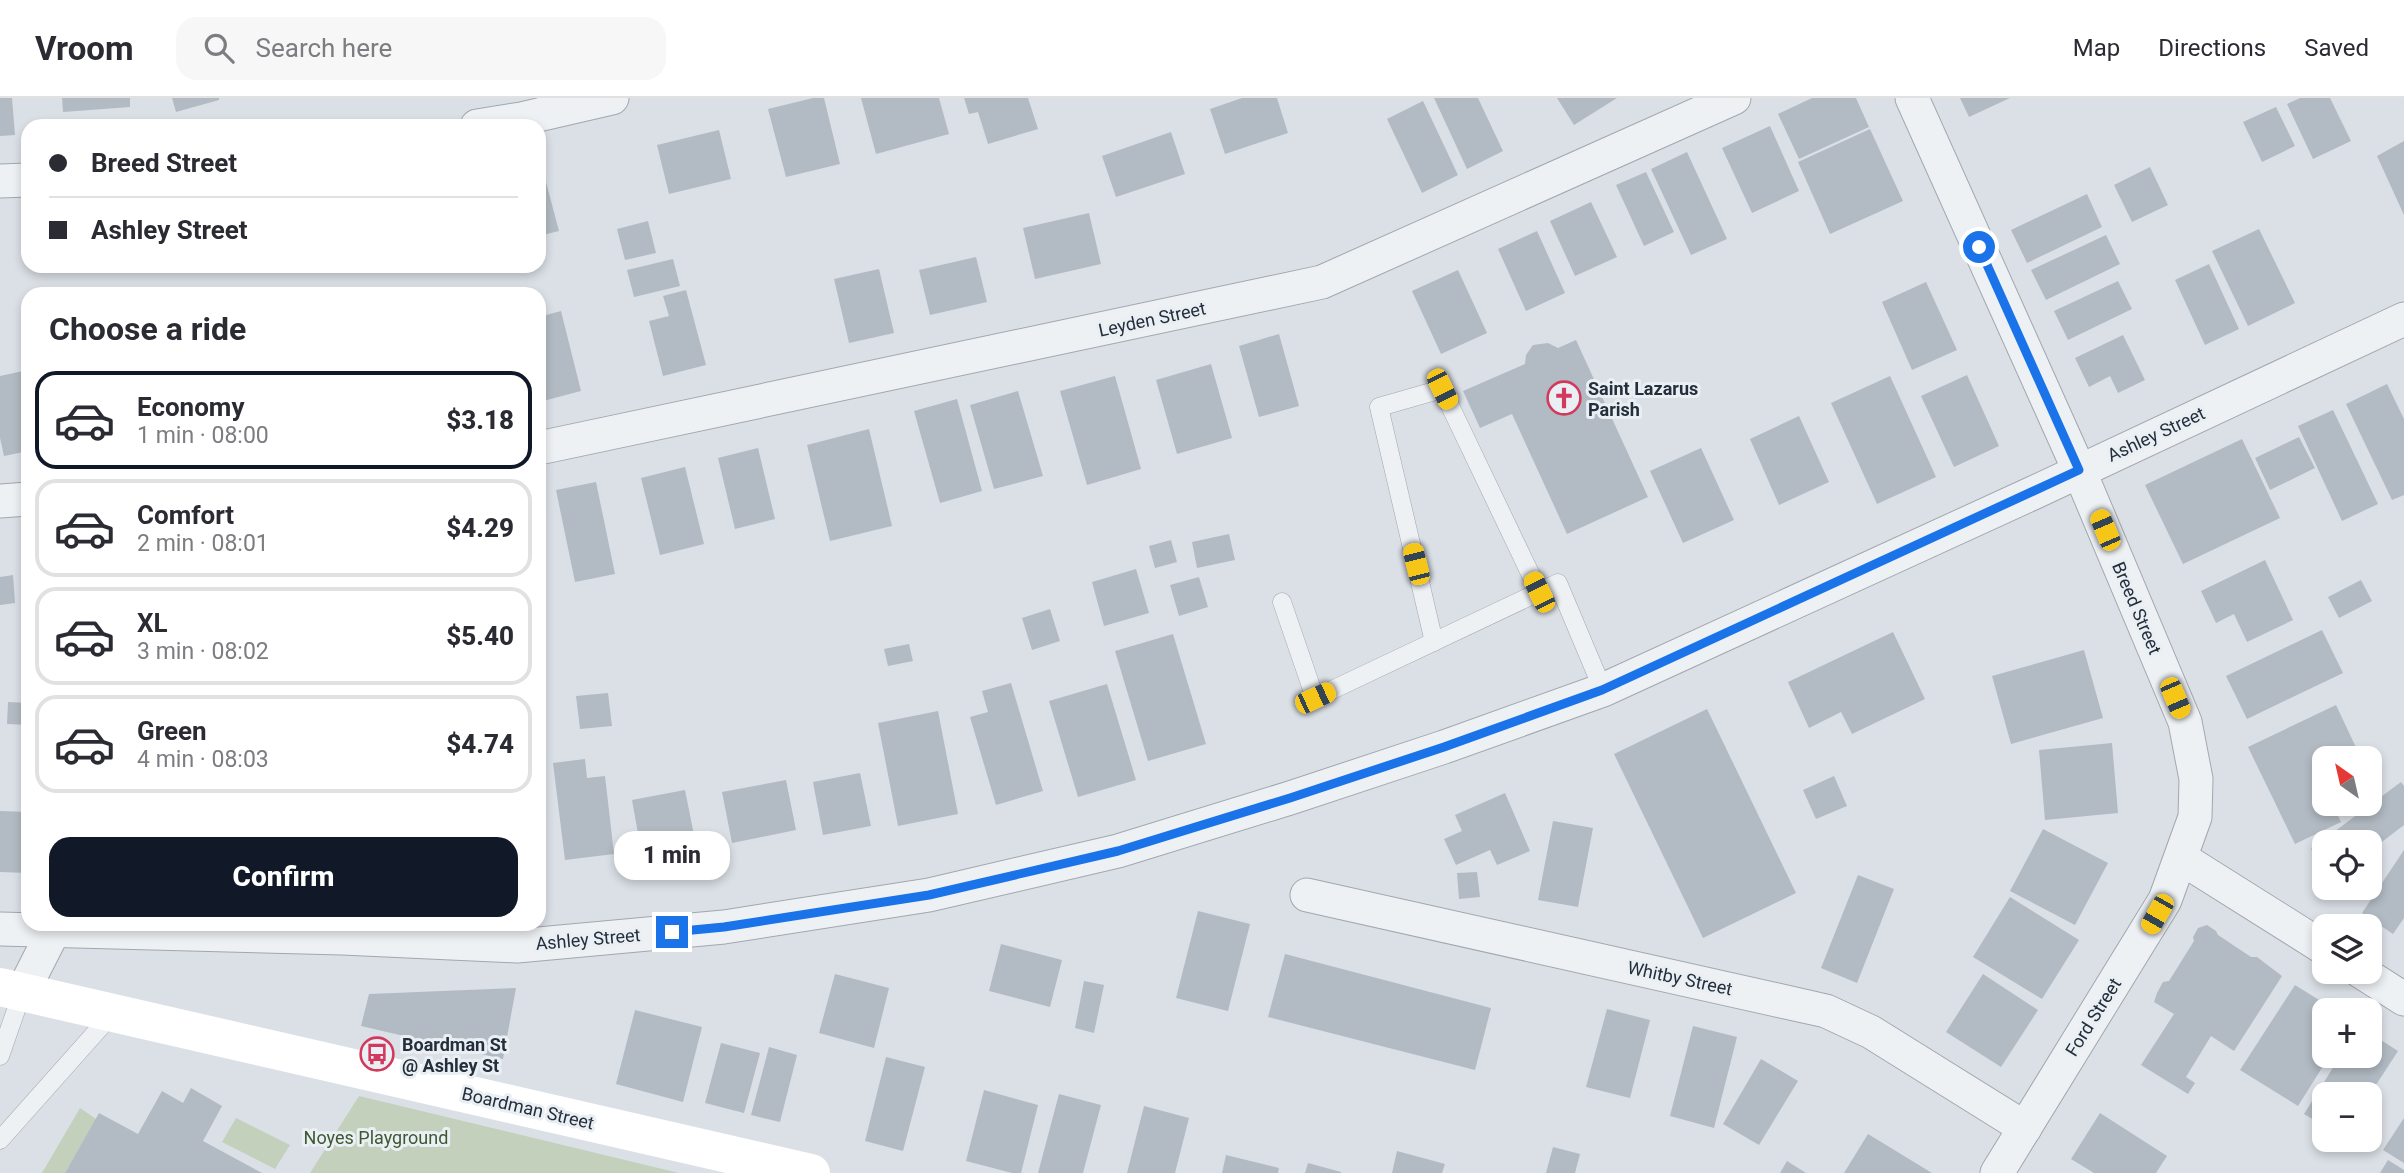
<!DOCTYPE html>
<html lang="en">
<head>
<meta charset="utf-8">
<style>
  body { margin:0; font-family:Roboto,sans-serif; background:#f7f7f7; color:#2b2b33; height:100vh; display:flex; flex-direction:column; font-size:26px; white-space:nowrap }
  * { box-sizing:border-box; margin:0 }
  p { font-size:23px; color:#7c7c81 }
  .icon { flex:none; width:38px; height:38px; fill:none; stroke:currentColor; stroke-width:2; stroke-linecap:round; stroke-linejoin:round }
  .map { position:relative; flex:1; overflow:hidden }
  .panel { position:absolute; left:21px; top:189px; width:525px; height:644px; display:flex; flex-direction:column; background:#fff; border-radius:21px; box-shadow:0 4px 10px #0003 }
  .panel>* { flex:none }
  .banner { position:absolute; left:21px; top:21px; width:525px; height:154px; border-radius:21px; box-shadow:0 4px 10px #0003; display:grid; align-content:center; height:154px; padding:0 28px; background:#fff }
  .needle { width:46px; rotate:326deg }
  .controls { position:absolute; left:2312px; top:648px; display:grid; gap:14px }
  .controls a { display:grid; place-items:center; width:70px; height:70px; border-radius:14px; background:#fff; box-shadow:0 4px 10px #0003; font-size:35px }
  .end { position:absolute; width:32px; height:32px; margin:-16px; border:9px solid #1a73e8; background:#fff; box-shadow:0 0 0 4px #fff }
  .from { border-radius:50% }
  .bubble { position:absolute; height:49px; border-radius:21px; background:#fff; box-shadow:0 4px 10px #0003; font-size:23px; font-weight:800; line-height:49px; text-align:center }
  .car { position:absolute; width:21px; height:42px; margin:-21px -10px; border-radius:9px; box-shadow:0 0 5px 2px #0007; background:linear-gradient(#f5c518 24%,#345 0 40%,#f5c518 0 76%,#345 0 86%,#f5c518 0) }
  .banner b { display:flex; align-items:center; gap:24px; height:66px; font-size:26px }
  .banner b+b { border-top:2px solid #e1e1e2 }
  .banner i { width:18px; height:18px; background:#2b2b33 }
  ul { padding:0; list-style:none }
  li { display:flex; align-items:center; gap:21px; height:98px; margin:0 14px 10px; padding:0 14px; border:4px solid #e1e1e2; border-radius:21px }
  li div { flex:1 }
  li b { display:block; font-size:26px }
  li em { font-style:normal; font-weight:800 }
  li.selected { border-color:#111827 }
  li>.icon { width:63px; height:63px; stroke-width:1.5 }
  h2 { padding:0 28px; font-size:32px; line-height:84px }
  .button { display:flex; gap:14px; margin-top:auto; padding:14px 28px }
  .button a { flex:1; height:80px; border-radius:21px; background:#111827; color:#fff; font-size:28px; font-weight:800; line-height:80px; text-align:center }
  header { display:flex; align-items:center; gap:42px; box-sizing:border-box; height:98px; padding:0 35px; background:#fff; border-bottom:2px solid #e1e1e2 }
  header strong { font-size:33px }
  nav { display:flex; gap:38px; margin-inline-start:auto; font-size:24px }
  .search { width:490px; height:63px; background:#f7f7f7; display:flex; align-items:center; gap:18px; box-sizing:border-box; padding:0 24px; border-radius:21px; color:#7c7c81; font-size:26px }
  .map>svg:first-child { display:block }
  .green { fill:#c3d0bc }
  .building { fill:#b2bac3 }
  .lines { fill:none; stroke-linecap:round; stroke-linejoin:round }
  .lane-casing { stroke:#a1a7b0; stroke-width:19 }
  .street-casing { stroke:#a1a7b0; stroke-width:35 }
  .lane { stroke:#eef1f4; stroke-width:18 }
  .street { stroke:#eef1f4; stroke-width:33 }
  .secondary { stroke:#fff; stroke-width:38 }
  .route { stroke:#1a73e8; stroke-width:9 }
  .labels { text-anchor:middle; dominant-baseline:central; stroke-width:6; stroke-linejoin:round; paint-order:stroke }
  .street-label { font-size:18px; fill:#252f3c; stroke:#eaeff4 }
  .poi-label { font-size:18px; font-weight:bold; fill:#252f3c; stroke:#eaeff4; text-anchor:start }
  .park-label { font-size:18px; fill:#3c5932; stroke:#eaeff4 }
</style>
</head>
<body>
<header>
<strong>Vroom</strong>
<div class="search"><svg class="icon" aria-label="search" viewBox="0 0 24 24"><circle cx="10" cy="10" r="6"/><path d="M15 15l6 6"/></svg>Search here</div>
<nav><a>Map</a><a>Directions</a><a>Saved</a></nav>
</header>
<div class="map">
<svg width="2404" height="1075" viewBox="0 0 2404 1075">
  <rect width="100%" height="100%" fill="#dbe0e6"/>
  <g class="green">
    <polygon points="359,998 679,1075 310,1075"/>
    <polygon points="80,1010 96,1021 65,1075 42,1075"/>
    <polygon points="236,1020 290,1047 275,1071 222,1044"/>
  </g>
  <g class="building">
    <polygon points="0,0 12,0 15,37 0,38"/>
    <polygon points="62,0 130,0 130,9 63,14"/>
    <polygon points="172,0 219,0 219,2 176,14"/>
    <polygon points="813,0 824,0 840,66 786,79 768,11"/>
    <polygon points="861,0 939,0 949,36 876,56"/>
    <polygon points="964,0 1028,0 1038,31 988,46 978,14 969,16"/>
    <polygon points="1242,0 1277,0 1288,35 1225,56 1210,11"/>
    <polygon points="1434,0 1478,0 1503,53 1467,71"/>
    <polygon points="1557,0 1617,0 1574,27"/>
    <polygon points="1812,0 1856,0 1869,29 1799,61 1778,16"/>
    <polygon points="1960,0 2010,0 1969,19"/>
    <polygon points="2300,0 2330,0 2351,43 2313,61 2287,6"/>
    <polygon points="1423,3 1458,77 1422,95 1387,21"/>
    <polygon points="2276,9 2295,48 2262,64 2243,24"/>
    <polygon points="1770,28 1799,93 1752,115 1722,50"/>
    <polygon points="1870,31 1903,103 1830,136 1798,64"/>
    <polygon points="719,32 731,81 669,96 657,47"/>
    <polygon points="1171,34 1185,76 1116,99 1102,58"/>
    <polygon points="2404,43 2404,117 2377,58"/>
    <polygon points="1687,54 1727,141 1691,157 1651,71"/>
    <polygon points="542,69 559,133 539,138 539,70"/>
    <polygon points="2150,69 2168,107 2132,124 2114,87"/>
    <polygon points="1646,74 1674,134 1644,148 1616,87"/>
    <polygon points="2087,96 2102,129 2027,165 2011,132"/>
    <polygon points="1591,104 1617,159 1575,178 1550,123"/>
    <polygon points="1089,115 1101,166 1035,181 1023,130"/>
    <polygon points="648,123 656,155 625,162 617,131"/>
    <polygon points="2259,131 2295,205 2248,228 2212,153"/>
    <polygon points="1537,133 1565,195 1526,213 1498,151"/>
    <polygon points="2106,137 2120,166 2046,202 2031,172"/>
    <polygon points="976,159 987,204 930,217 919,172"/>
    <polygon points="673,161 680,188 634,199 627,172"/>
    <polygon points="2209,166 2239,231 2205,247 2175,182"/>
    <polygon points="879,171 894,235 849,245 834,181"/>
    <polygon points="1458,172 1487,235 1441,256 1412,193"/>
    <polygon points="2118,183 2132,211 2068,242 2054,213"/>
    <polygon points="1926,184 1957,252 1912,272 1882,204"/>
    <polygon points="686,192 706,267 663,278 649,223 669,218 663,198"/>
    <polygon points="561,213 581,293 543,303 539,287 539,219"/>
    <polygon points="1279,236 1299,308 1259,319 1239,248"/>
    <polygon points="2123,237 2145,282 2118,295 2110,278 2089,289 2075,260"/>
    <polygon points="1576,242 1648,399 1567,436 1512,316 1480,330 1463,293 1525,266 1526,257 1533,247 1548,245 1558,250"/>
    <polygon points="1211,266 1232,340 1177,356 1156,282"/>
    <polygon points="28,272 28,353 4,358 0,340 0,278"/>
    <polygon points="1967,277 1999,348 1954,369 1921,298"/>
    <polygon points="1115,278 1141,371 1087,387 1060,293"/>
    <polygon points="1890,278 1936,379 1877,406 1831,305"/>
    <polygon points="2387,286 2404,321 2404,397 2392,402 2346,306"/>
    <polygon points="1018,293 1043,378 994,391 970,307"/>
    <polygon points="957,301 982,393 940,405 914,313"/>
    <polygon points="2333,312 2378,406 2342,423 2298,328"/>
    <polygon points="1799,318 1829,384 1779,407 1750,341"/>
    <polygon points="869,331 892,428 830,443 807,347"/>
    <polygon points="2299,339 2315,370 2270,392 2255,360"/>
    <polygon points="2242,341 2280,420 2183,466 2145,387"/>
    <polygon points="758,350 775,421 735,431 718,360"/>
    <polygon points="1701,350 1734,422 1683,445 1650,373"/>
    <polygon points="685,369 704,446 660,457 641,380"/>
    <polygon points="596,384 615,476 575,484 556,392"/>
    <polygon points="1229,436 1235,462 1197,470 1192,444"/>
    <polygon points="1171,442 1177,464 1155,470 1149,448"/>
    <polygon points="2265,462 2293,522 2247,544 2234,516 2216,525 2201,493"/>
    <polygon points="1136,471 1149,515 1104,528 1092,484"/>
    <polygon points="13,477 15,505 0,507 0,479"/>
    <polygon points="1199,479 1208,509 1179,518 1170,487"/>
    <polygon points="2361,482 2372,503 2339,520 2328,499"/>
    <polygon points="1050,511 1060,543 1032,552 1022,520"/>
    <polygon points="2322,532 2343,575 2247,621 2226,578"/>
    <polygon points="1893,534 1925,601 1852,636 1841,614 1809,630 1788,584"/>
    <polygon points="1173,536 1206,646 1148,663 1115,553"/>
    <polygon points="909,546 913,563 888,568 884,551"/>
    <polygon points="2084,552 2103,620 2011,646 1992,578"/>
    <polygon points="1011,585 1043,693 996,707 970,619 988,614 982,593"/>
    <polygon points="1107,586 1136,682 1078,699 1049,603"/>
    <polygon points="608,595 612,628 580,631 576,598"/>
    <polygon points="8,604 28,605 28,627 7,626"/>
    <polygon points="2336,607 2361,660 2324,660 2324,705 2332,705 2341,724 2295,746 2248,649"/>
    <polygon points="1707,611 1796,795 1703,840 1614,656"/>
    <polygon points="938,613 958,716 898,728 878,625"/>
    <polygon points="2112,645 2118,715 2045,722 2039,652"/>
    <polygon points="585,661 587,680 605,678 614,756 565,762 553,665"/>
    <polygon points="860,675 871,728 823,737 813,684"/>
    <polygon points="1834,678 1847,708 1816,721 1803,692"/>
    <polygon points="786,682 796,732 732,745 722,694"/>
    <polygon points="2401,684 2404,688 2404,727 2370,753 2370,744 2324,744 2324,768 2311,751"/>
    <polygon points="685,692 696,747 642,758 632,702"/>
    <polygon points="1505,695 1530,753 1497,767 1490,752 1456,767 1444,741 1462,733 1455,717"/>
    <polygon points="0,713 28,714 28,775 0,774"/>
    <polygon points="1553,723 1593,730 1578,809 1538,802"/>
    <polygon points="2043,731 2108,765 2075,827 2010,793"/>
    <polygon points="2404,752 2404,820 2393,836 2362,815"/>
    <polygon points="1477,774 1480,799 1459,801 1457,775"/>
    <polygon points="1858,777 1894,791 1857,885 1821,870"/>
    <polygon points="2010,799 2079,842 2042,901 1973,859"/>
    <polygon points="1198,813 1250,826 1228,913 1176,900"/>
    <polygon points="2207,827 2216,833 2218,837 2251,859 2257,859 2282,878 2234,953 2211,938 2186,979 2195,985 2188,996 2141,967 2174,916 2154,904 2157,895 2163,884 2169,883 2194,843 2193,839 2198,830"/>
    <polygon points="1001,846 1062,862 1050,909 989,893"/>
    <polygon points="1285,856 1491,910 1475,972 1268,919"/>
    <polygon points="835,876 889,890 874,950 819,935"/>
    <polygon points="1983,876 2038,912 2001,969 1946,934"/>
    <polygon points="1084,883 1104,887 1094,935 1075,930"/>
    <polygon points="2295,887 2335,912 2324,912 2324,957 2330,957 2298,1008 2240,972"/>
    <polygon points="516,890 503,961 361,928 369,896"/>
    <polygon points="1607,911 1650,922 1630,1000 1586,989"/>
    <polygon points="635,912 702,929 683,1004 616,986"/>
    <polygon points="1693,928 1737,939 1714,1030 1670,1018"/>
    <polygon points="2370,935 2398,953 2370,996 2324,996 2324,1028 2304,1016 2341,957 2370,957"/>
    <polygon points="721,945 760,955 744,1015 705,1005"/>
    <polygon points="769,949 797,957 780,1024 751,1017"/>
    <polygon points="886,959 925,969 903,1053 865,1043"/>
    <polygon points="1761,961 1798,983 1759,1047 1723,1026"/>
    <polygon points="191,990 222,1008 203,1043 262,1075 65,1075 99,1015 138,1036 162,993 183,1005"/>
    <polygon points="984,992 1038,1007 1021,1075 1012,1075 966,1063"/>
    <polygon points="1059,996 1101,1007 1083,1075 1038,1075"/>
    <polygon points="1144,1008 1189,1020 1175,1075 1127,1075"/>
    <polygon points="2100,1015 2167,1058 2156,1075 2094,1075 2071,1061"/>
    <polygon points="2404,1020 2404,1065 2383,1052"/>
    <polygon points="1868,1036 1932,1075 1844,1075"/>
    <polygon points="1553,1049 1580,1056 1575,1075 1546,1075"/>
    <polygon points="1397,1053 1445,1066 1442,1075 1392,1075"/>
    <polygon points="1226,1057 1279,1070 1278,1075 1222,1075"/>
    <polygon points="2388,1062 2404,1072 2404,1075 2380,1075"/>
    <polygon points="1787,1063 1806,1075 1780,1075"/>
    <polygon points="1308,1065 1341,1074 1341,1075 1305,1075"/>
  </g>
  <g class="lines">
    <defs>
      <g id="lane">
        <polyline points="1282,504 1315,600 1558,485 1603,592"/>
        <polyline points="1434,544 1379,309 1442,291 1539,494"/>
        <polyline points="0,958 22,895"/>
        <polyline points="0,1042 113,915"/>
      </g>
      <g id="street">
        <polyline points="1912,0 2079,372 2185,624 2196,681 2195,719 2165,802 1997,1075"/>
        <polyline points="477,28 521,21 612,0"/>
        <polyline points="0,83 28,82"/>
        <polyline points="539,350 1322,184 1734,0"/>
        <polyline points="0,403 28,401"/>
        <polyline points="2181,760 2324,850"/>
        <polyline points="1307,797 1826,913 1871,934 2025,1030"/>
        <polyline points="0,831 342,840 517,848 724,829 929,797 1118,753 1290,700 1444,649 1603,592 2033,395 2404,221"/>
        <polyline points="2360,873 2404,901"/>
        <polyline points="22,895 54,832"/>
      </g>
    </defs>
    <use href="#lane" class="lane-casing"/>
    <use href="#street" class="street-casing"/>
    <use href="#lane" class="lane"/>
    <use href="#street" class="street"/>
    <polyline class="secondary" points="0,889 811,1075"/>
  </g>
  <g class="lines">
    <polyline class="route" points="672,834 724,829 929,797 1118,753 1290,700 1444,649 1602,592 2079,372 1979,149"/>
  </g>
  <defs>
    <symbol id="church-ring" viewBox="-11 -11 22 22"><circle r="9.5" fill="#eaeff4" stroke="#d2395d" stroke-width="1.5"/><path d="M-1.2-6h2.4v3.5h3.3v2.4h-3.3V6h-2.4V-.1h-3.3v-2.4h3.3Z" fill="#d2395d"/></symbol>
    <symbol id="bus-ring" viewBox="-11 -11 22 22"><circle r="9.5" fill="#eaeff4" stroke="#d2395d" stroke-width="1.5"/><path d="M-5-6H5V4H4V6H2V4H-2V6H-4V4H-5ZM-3.5-4V0h7V-4ZM-3.5 1.2v1.5H-2V1.2ZM2 1.2v1.5H3.5V1.2Z" fill="#d2395d"/></symbol>
  </defs>
  <g fill-rule="evenodd">
    <use href="#church-ring" x="1545" y="281" width="38" height="38"/>
    <use href="#bus-ring" x="358" y="937" width="38" height="38"/>
  </g>
  <g class="labels">
    <g class="street-label">
      <text transform="translate(1152 221) rotate(-12)">Leyden Street</text>
      <text transform="translate(2156 336) rotate(-25)">Ashley Street</text>
      <text transform="translate(2137 510) rotate(67)">Breed Street</text>
      <text transform="translate(588 841) rotate(-5)">Ashley Street</text>
      <text transform="translate(1680 880) rotate(12)">Whitby Street</text>
      <text transform="translate(2093 919) rotate(-58)">Ford Street</text>
      <text transform="translate(528 1010) rotate(13)">Boardman Street</text>
    </g>
    <g class="poi-label">
      <text x="1588" y="290">Saint Lazarus<tspan x="1588" dy="21">Parish</tspan></text>
      <text x="402" y="946">Boardman St<tspan x="402" dy="21">@ Ashley St</tspan></text>
    </g>
    <g class="park-label">
      <text x="376" y="1039">Noyes Playground</text>
    </g>
  </g>
</svg>
<div class="controls">
<a><svg class="needle" viewBox="-14 -14 28 28"><path d="M0-13l5 13h-10z" fill="#e53935"/><path d="M0 13l5-13h-10z" fill="#7c7c81"/></svg></a>
<a><svg class="icon" aria-label="locate" viewBox="0 0 24 24"><circle cx="12" cy="12" r="6"/><path d="M12 2v4M12 18v4M2 12h4M18 12h4"/></svg></a>
<a><svg class="icon" aria-label="layers" viewBox="0 0 24 24"><path d="M12 4l9 5-9 5-9-5zM3 14l9 5 9-5"/></svg></a>
<a>+</a>
<a>−</a>
</div>
<i class="end from" style="left:1979px;top:149px"></i>
<i class="end" style="left:672px;top:834px"></i>
<div class="bubble" style="left:614px;top:733px;width:116px">1 min</div>
<i class="car" style="left:1442px;top:291px;rotate:154deg"></i>
<i class="car" style="left:2105px;top:432px;rotate:337deg"></i>
<i class="car" style="left:1416px;top:466px;rotate:346deg"></i>
<i class="car" style="left:1539px;top:494px;rotate:334deg"></i>
<i class="car" style="left:1315px;top:600px;rotate:65deg"></i>
<i class="car" style="left:2175px;top:600px;rotate:157deg"></i>
<i class="car" style="left:2157px;top:816px;rotate:210deg"></i>
<div class="banner">
<b><i class="from"></i>Breed Street</b>
<b><i></i>Ashley Street</b>
</div>
<section class="panel">
<h2>Choose a ride</h2>
<ul>
<li class="selected"><svg class="icon" aria-label="car" viewBox="0 0 24 24"><path d="M5 17H2v-5l4-1 3-4h7l3 4 3 1v5h-3M9 17h6M6 11h13"/><circle cx="7" cy="17" r="2"/><circle cx="17" cy="17" r="2"/></svg><div><b>Economy</b><p>1 min · 08:00</p></div><em>$3.18</em></li>
<li><svg class="icon" aria-label="car" viewBox="0 0 24 24"><path d="M5 17H2v-5l4-1 3-4h7l3 4 3 1v5h-3M9 17h6M6 11h13"/><circle cx="7" cy="17" r="2"/><circle cx="17" cy="17" r="2"/></svg><div><b>Comfort</b><p>2 min · 08:01</p></div><em>$4.29</em></li>
<li><svg class="icon" aria-label="car" viewBox="0 0 24 24"><path d="M5 17H2v-5l4-1 3-4h7l3 4 3 1v5h-3M9 17h6M6 11h13"/><circle cx="7" cy="17" r="2"/><circle cx="17" cy="17" r="2"/></svg><div><b>XL</b><p>3 min · 08:02</p></div><em>$5.40</em></li>
<li><svg class="icon" aria-label="car" viewBox="0 0 24 24"><path d="M5 17H2v-5l4-1 3-4h7l3 4 3 1v5h-3M9 17h6M6 11h13"/><circle cx="7" cy="17" r="2"/><circle cx="17" cy="17" r="2"/></svg><div><b>Green</b><p>4 min · 08:03</p></div><em>$4.74</em></li>
</ul>
<div class="button"><a>Confirm</a></div>
</section>
</div>
</body>
</html>
